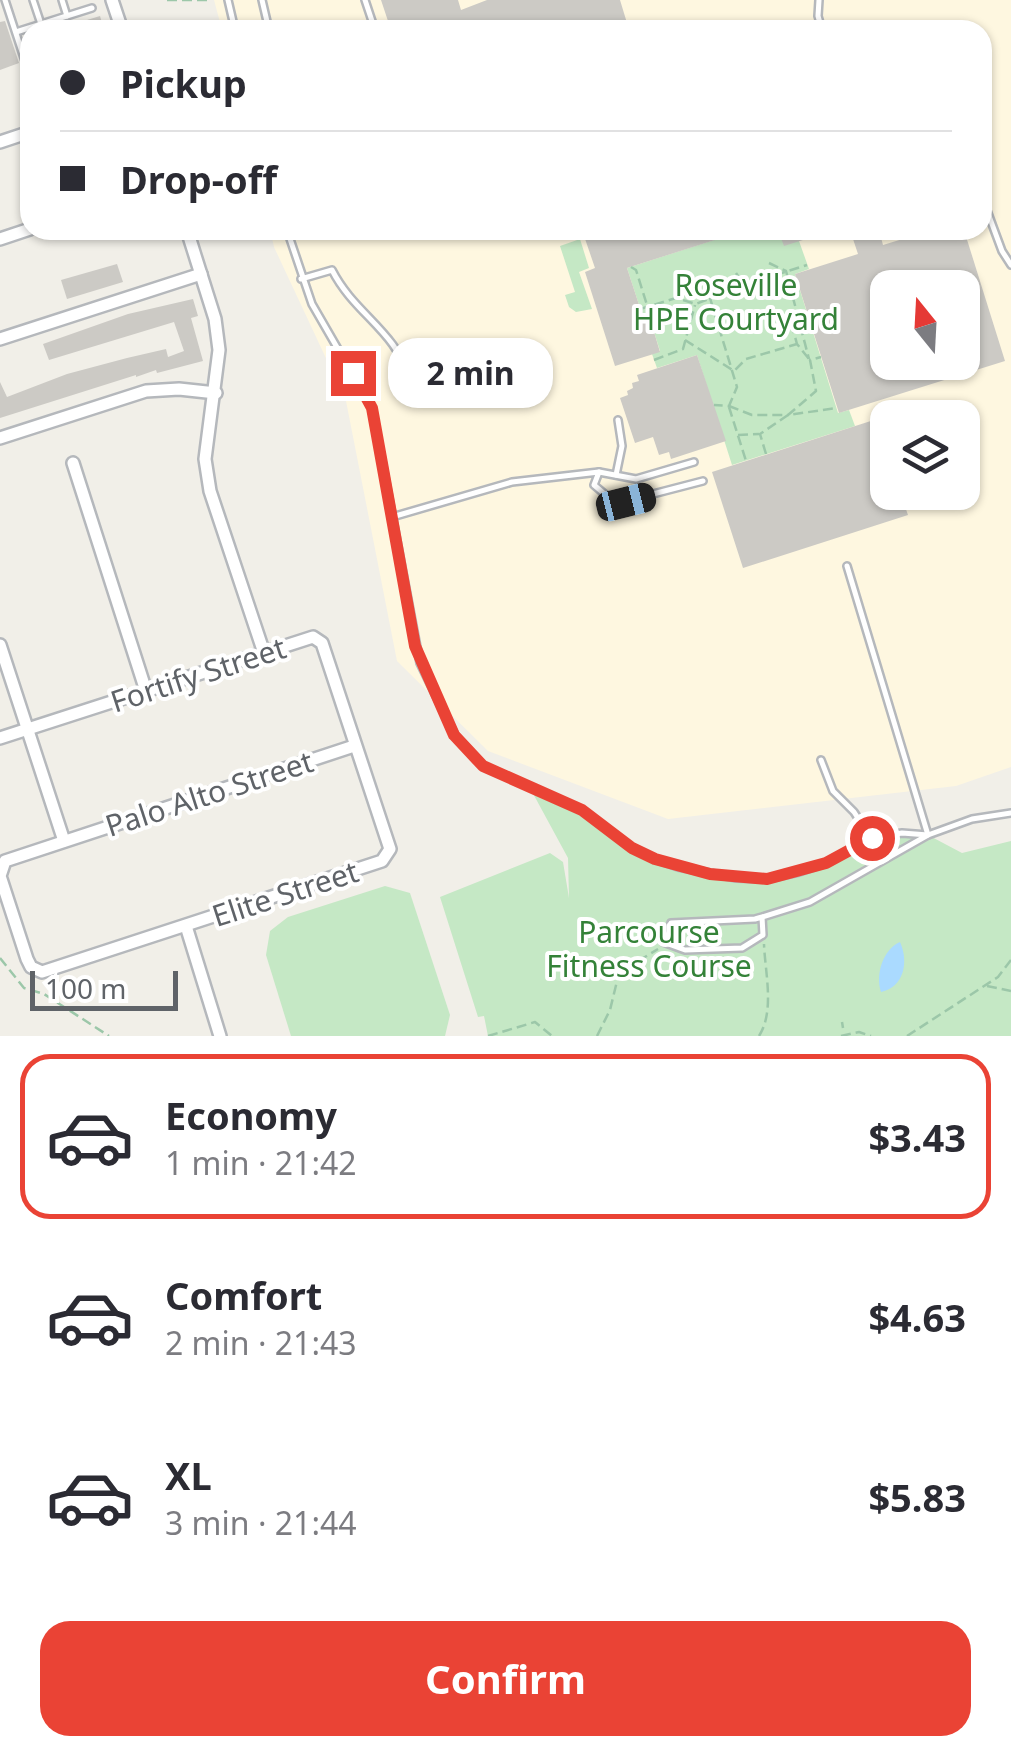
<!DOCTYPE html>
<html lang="en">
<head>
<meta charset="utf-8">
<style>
  body { margin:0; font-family:"Noto Sans",sans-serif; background:#f2f2f3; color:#2b2b33; height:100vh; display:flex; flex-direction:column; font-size:38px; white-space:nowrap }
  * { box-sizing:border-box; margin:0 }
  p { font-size:32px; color:#7c7c81 }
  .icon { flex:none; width:55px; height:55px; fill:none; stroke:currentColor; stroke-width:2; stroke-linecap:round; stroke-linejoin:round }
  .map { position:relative; height:1036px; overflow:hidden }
  .sheet { display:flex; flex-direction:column; background:#fff; flex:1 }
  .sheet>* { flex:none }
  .hud { position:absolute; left:20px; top:20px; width:972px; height:220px; border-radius:30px; box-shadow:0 2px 8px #0004; display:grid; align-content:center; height:220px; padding:0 40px; background:#fff }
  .needle { width:65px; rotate:342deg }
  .buttons { position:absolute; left:870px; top:270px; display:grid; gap:20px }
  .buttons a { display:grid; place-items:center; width:110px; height:110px; border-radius:20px; background:#fff; box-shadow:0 2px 8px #0004; font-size:50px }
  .scale { position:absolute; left:30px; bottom:25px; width:148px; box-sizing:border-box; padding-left:10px; border:5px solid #5f6368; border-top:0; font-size:28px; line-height:35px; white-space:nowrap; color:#5f6368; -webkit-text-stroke:8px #fff; paint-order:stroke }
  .end { position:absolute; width:45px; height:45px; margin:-22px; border:12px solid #ea4335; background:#fff; box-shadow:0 0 0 5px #fff }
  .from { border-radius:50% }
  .bubble { position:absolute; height:70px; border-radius:30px; background:#fff; box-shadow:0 2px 8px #0004; font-size:32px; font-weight:700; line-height:70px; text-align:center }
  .car { position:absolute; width:30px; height:60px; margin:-30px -15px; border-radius:12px; box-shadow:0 0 8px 2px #0007; background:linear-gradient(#222 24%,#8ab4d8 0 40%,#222 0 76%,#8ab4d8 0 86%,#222 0) }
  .hud b { display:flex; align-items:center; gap:35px; height:95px; font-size:38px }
  .hud b+b { border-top:2px solid #e1e1e2 }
  .hud i { width:25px; height:25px; background:#2b2b33 }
  ul { padding:18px 0 0; list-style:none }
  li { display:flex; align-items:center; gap:30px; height:165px; margin:0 20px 15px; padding:0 20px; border:5px solid transparent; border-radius:30px }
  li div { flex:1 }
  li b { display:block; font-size:38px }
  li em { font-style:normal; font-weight:700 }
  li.active { border-color:#ea4335 }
  li>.icon { width:90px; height:90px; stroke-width:1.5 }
  .button { display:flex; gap:20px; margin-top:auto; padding:20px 40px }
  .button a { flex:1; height:115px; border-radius:30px; background:#ea4335; color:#fff; font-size:40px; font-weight:700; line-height:115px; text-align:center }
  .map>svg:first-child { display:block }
  .commercial { fill:#fef7e0; fill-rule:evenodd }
  .green { fill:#c5e8c5 }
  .water { fill:#aadaff }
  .building { fill:#cccac5; fill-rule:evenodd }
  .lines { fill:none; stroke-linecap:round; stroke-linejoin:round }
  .service-casing { stroke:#b5b8bc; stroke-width:10 }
  .minor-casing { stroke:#b5b8bc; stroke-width:16 }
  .path { stroke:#9cc7a9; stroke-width:2.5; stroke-dasharray:10 5; stroke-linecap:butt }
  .service { stroke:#fff; stroke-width:5 }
  .minor { stroke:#fff; stroke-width:11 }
  .route { stroke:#ea4335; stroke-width:12 }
  .labels { text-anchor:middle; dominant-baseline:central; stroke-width:8; stroke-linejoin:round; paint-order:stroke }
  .park-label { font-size:30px; fill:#348238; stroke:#fff }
  .street-label { font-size:30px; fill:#5f6368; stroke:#fff }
</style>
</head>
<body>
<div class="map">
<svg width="1011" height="1036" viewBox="0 0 1011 1036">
  <rect width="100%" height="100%" fill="#f1efe8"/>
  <path class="commercial" d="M214,0H1011V767L956,786L668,819L488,751L397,661L346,401L274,247L270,230H982V30H222ZM888,288H962V362H888ZM888,418H962V492H888Z"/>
  <g class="green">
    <polygon points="745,230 778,230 799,241 809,269 795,274 838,413 849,410 855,426 732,465 697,355 657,368 652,354 660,351 649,316 643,317 627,268"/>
    <polygon points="580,239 589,268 579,272 592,309 576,312 569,307 565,295 575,292 560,246"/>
    <polygon points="530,788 582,810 632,848 655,859 736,878 767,879 826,863 871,838 902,833 928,835 962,853 1011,841 1011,1036 488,1036 484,1016 478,1017 440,897 550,853 563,862 569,898 568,858"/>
    <polygon points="385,886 410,893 450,1015 445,1036 291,1036 266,955 270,931 288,917"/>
  </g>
  <path class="water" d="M900,942C909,962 904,987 881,992C875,975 883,949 900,942Z"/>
  <g class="building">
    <polygon points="381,0 458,0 461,10 487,0 620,0 627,23 604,30 391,30"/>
    <polygon points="100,16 104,30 62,30 61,28"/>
    <polygon points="5,21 19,63 0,70 0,22"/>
    <polygon points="582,230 739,230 740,232 627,268 643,317 649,315 660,352 615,366 585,272 595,268"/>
    <polygon points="778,230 828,230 828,232 784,246"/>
    <path d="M850,230H879L883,245L932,230H964L1005,361L839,413L795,274L858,254ZM888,288H962V362H888Z"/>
    <polygon points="117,264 123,282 67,299 61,280"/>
    <polygon points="193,299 198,316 191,318 203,361 157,373 156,370 136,377 136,375 0,418 0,382 7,397 67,374 127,358 166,349 168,357 184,351 174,322 49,360 43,344 128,314"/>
    <polygon points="697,355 726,441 671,459 669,452 659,455 653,437 635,443 620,398 628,395 627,391 633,388 632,383 639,381 637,375"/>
    <polygon points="877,419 888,452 888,492 900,492 908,515 743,568 712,472"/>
  </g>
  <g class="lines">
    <defs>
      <g id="service">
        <polyline points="5,0 25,61"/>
        <polyline points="33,0 41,24"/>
        <polyline points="62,0 67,16"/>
        <polyline points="228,0 235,30"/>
        <polyline points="262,0 269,30"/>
        <polyline points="365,0 375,30"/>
        <polyline points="819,0 818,16 822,30"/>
        <polyline points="16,32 92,8"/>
        <polyline points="982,197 1002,251 1011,265"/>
        <polyline points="287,230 312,304 372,408 420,663 455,735 483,766 582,810 632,848 655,859 678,867 736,878 767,879 799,872 826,863 871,838 902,833 928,835 972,819 1011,813"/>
        <path d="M301,279L332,270C355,315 396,330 410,380"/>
        <polyline points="599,472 636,479 694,462"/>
        <polyline points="616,475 622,446 618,420"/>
        <polyline points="392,517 512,482 599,472 594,485 607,496 626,501 703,481"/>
        <polyline points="821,760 833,791 854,812 871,838"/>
        <polyline points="762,917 763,935 742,948 685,950 663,942 669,933 671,923 755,919 762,917 810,902 928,835 847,566"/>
      </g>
      <g id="minor">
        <polyline points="112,0 122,30"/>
        <polyline points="0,142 30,132"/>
        <polyline points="187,230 215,319 219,350 205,459 210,491 264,653"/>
        <polyline points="0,239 30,229"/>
        <polyline points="0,339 201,274"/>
        <polyline points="0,438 146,391 179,389 216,393"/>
        <polyline points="73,463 146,691"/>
        <polyline points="0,645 64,841"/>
        <polyline points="0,738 313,637 322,643 390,849 382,861 42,972 31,967 27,959 0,876 5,861 354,746"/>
        <polyline points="186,926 220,1036"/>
      </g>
    </defs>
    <use href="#service" class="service-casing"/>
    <use href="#minor" class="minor-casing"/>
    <g class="path">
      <polyline points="167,0 207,0"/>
      <polyline points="769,263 786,271 809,359"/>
      <polyline points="631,267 636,270 647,305"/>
      <polyline points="754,292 744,285 807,265"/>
      <polyline points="710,298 737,387 729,406 714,405"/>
      <polyline points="640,309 676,298 696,304 744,285 736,273"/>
      <polyline points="780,314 791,322 797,344 809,359"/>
      <polyline points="685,340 734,371 746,359 797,344"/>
      <polyline points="654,360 683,349 695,305"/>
      <polyline points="729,406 752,415 788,415 816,391 810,360 821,357"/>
      <polyline points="729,407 746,461"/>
      <polyline points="738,435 759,434"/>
      <polyline points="766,454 760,434 788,415 837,408"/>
      <polyline points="0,958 24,988 44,994 109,1036"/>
      <polyline points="987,986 1011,991"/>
      <polyline points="842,1022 843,1028"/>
      <polyline points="488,1036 535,1022 552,1036"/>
      <polyline points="597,1036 610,1010 619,973 658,949"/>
      <path d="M759,1036C775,1011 765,972 764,944"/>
      <polyline points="841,1036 859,1032 871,1036"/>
      <polyline points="907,1036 998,977 1011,960"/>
    </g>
    <use href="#service" class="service"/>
    <use href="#minor" class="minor"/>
  </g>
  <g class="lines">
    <polyline class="route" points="353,373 372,408 415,646 454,735 483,766 582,810 632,848 655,859 710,874 767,879 826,863 872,838"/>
  </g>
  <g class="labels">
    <g class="park-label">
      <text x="736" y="284">Roseville<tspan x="736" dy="34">HPE Courtyard</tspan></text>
      <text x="649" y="931">Parcourse<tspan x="649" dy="34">Fitness Course</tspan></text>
    </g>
    <g class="street-label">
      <text transform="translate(198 674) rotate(-18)">Fortify Street</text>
      <text transform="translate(209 793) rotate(-18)">Palo Alto Street</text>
      <text transform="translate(285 893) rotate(-18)">Elite Street</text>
    </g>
  </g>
</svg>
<div class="buttons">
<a><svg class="needle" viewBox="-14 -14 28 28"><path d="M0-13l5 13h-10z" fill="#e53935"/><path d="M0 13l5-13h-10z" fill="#7c7c81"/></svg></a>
<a><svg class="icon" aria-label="layers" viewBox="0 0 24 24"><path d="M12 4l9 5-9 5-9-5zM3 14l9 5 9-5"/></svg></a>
</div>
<div class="scale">100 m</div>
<i class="end from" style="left:872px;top:838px"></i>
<i class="end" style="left:353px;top:373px"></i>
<div class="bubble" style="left:388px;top:338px;width:165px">2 min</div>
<i class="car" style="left:626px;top:502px;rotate:76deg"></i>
<div class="hud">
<b><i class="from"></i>Pickup</b>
<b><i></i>Drop-off</b>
</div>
</div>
<section class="sheet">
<ul>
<li class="active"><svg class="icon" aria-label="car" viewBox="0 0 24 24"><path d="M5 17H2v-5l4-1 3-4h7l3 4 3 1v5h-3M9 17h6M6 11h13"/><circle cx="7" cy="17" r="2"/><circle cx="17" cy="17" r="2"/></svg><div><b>Economy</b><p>1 min · 21:42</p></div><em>$3.43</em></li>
<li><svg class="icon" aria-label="car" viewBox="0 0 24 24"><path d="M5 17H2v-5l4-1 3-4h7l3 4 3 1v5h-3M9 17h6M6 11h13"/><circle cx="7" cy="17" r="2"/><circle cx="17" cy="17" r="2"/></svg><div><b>Comfort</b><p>2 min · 21:43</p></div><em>$4.63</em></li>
<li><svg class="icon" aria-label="car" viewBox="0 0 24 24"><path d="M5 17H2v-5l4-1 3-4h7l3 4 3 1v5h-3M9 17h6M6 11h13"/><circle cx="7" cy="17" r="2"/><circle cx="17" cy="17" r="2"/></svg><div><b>XL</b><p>3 min · 21:44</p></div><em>$5.83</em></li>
</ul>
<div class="button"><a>Confirm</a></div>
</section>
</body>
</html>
